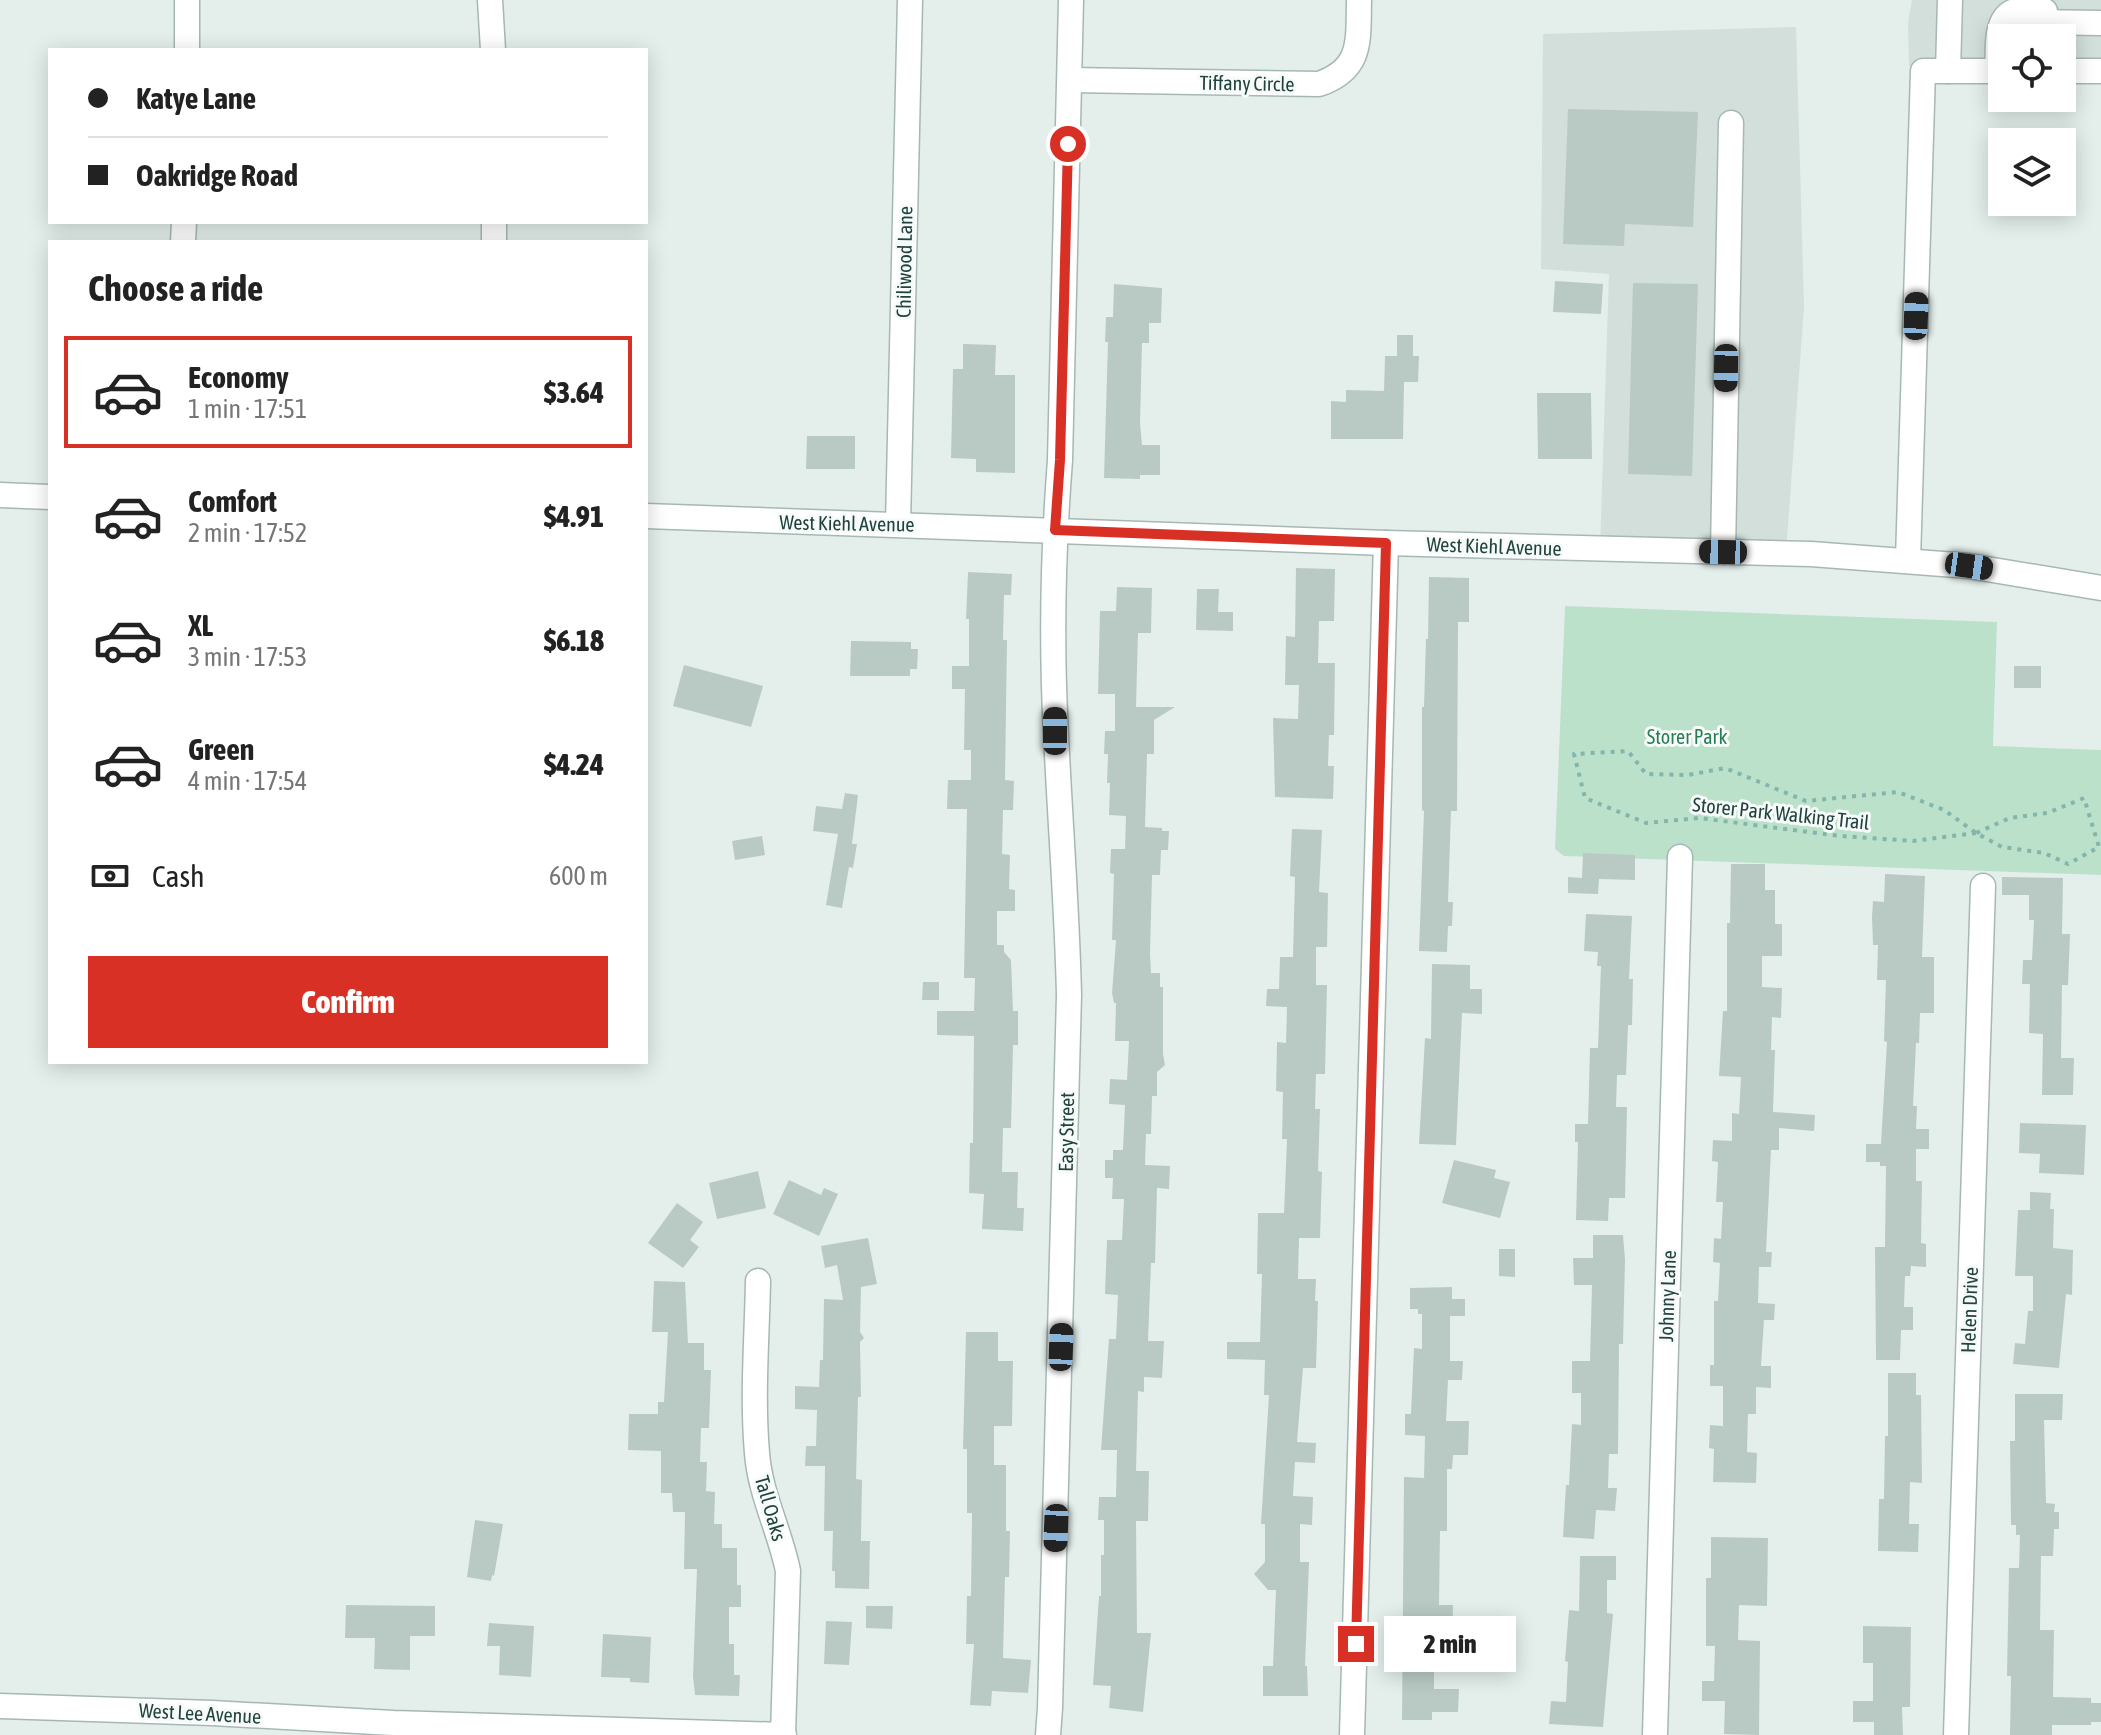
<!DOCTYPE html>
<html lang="en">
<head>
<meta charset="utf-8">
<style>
  body { margin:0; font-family:"Asap Condensed",sans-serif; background:#f6f6f6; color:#222; height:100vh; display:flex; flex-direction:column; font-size:30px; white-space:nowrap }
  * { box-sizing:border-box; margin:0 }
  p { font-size:26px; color:#767676 }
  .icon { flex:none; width:44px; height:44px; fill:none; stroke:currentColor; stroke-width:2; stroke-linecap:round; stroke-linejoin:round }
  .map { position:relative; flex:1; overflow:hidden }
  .sheet { position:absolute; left:48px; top:240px; width:600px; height:824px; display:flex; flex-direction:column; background:#fff; border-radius:0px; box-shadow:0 4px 20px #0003 }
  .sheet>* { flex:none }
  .hud { position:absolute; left:48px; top:48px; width:600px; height:176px; border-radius:0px; box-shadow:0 4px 20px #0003; display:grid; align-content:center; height:176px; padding:0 40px; background:#fff }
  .controls { position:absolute; left:1988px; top:24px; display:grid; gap:16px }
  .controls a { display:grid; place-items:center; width:88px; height:88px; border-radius:0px; background:#fff; box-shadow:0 4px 20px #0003; font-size:40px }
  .end { position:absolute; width:36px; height:36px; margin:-18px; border:10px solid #d93025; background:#fff; box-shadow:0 0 0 4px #fff }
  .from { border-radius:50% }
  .bubble { position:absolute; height:56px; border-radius:0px; background:#fff; box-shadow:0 4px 20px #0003; font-size:26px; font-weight:800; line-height:56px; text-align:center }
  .car { position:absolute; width:24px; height:48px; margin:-24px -12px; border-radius:10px; box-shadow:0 0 6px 2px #0007; background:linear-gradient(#222 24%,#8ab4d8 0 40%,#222 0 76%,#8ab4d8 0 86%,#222 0) }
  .hud b { display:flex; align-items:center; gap:28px; height:76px; font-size:30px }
  .hud b+b { border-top:2px solid #e0e0e0 }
  .hud i { width:20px; height:20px; background:#222 }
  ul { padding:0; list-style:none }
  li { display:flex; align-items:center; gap:24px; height:112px; margin:0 16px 12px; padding:0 24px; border:4px solid transparent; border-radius:0px }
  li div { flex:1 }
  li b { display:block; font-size:30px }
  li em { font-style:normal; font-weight:800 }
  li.active { border-color:#d93025 }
  li>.icon { width:72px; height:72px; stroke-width:1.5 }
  h2 { padding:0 40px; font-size:36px; line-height:96px }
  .pay { display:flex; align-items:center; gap:20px; height:88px; padding:0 40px; font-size:30px }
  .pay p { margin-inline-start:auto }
  .primary-button { display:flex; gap:16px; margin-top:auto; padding:16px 40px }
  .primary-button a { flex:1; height:92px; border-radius:0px; background:#d93025; color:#fff; font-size:32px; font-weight:800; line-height:92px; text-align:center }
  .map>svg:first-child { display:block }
  .built { fill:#d2dfdb }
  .green { fill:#bce1cb }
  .building { fill:#b9cac5 }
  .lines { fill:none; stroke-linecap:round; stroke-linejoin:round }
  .minor-casing { stroke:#a6b8b4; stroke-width:27 }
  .path { stroke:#83b5ac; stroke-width:4; stroke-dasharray:4 6; stroke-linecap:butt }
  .minor { stroke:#fff; stroke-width:24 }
  .route { stroke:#d93025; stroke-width:10 }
  .labels { text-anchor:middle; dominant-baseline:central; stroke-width:6; stroke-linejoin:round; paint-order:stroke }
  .street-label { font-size:20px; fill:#22423e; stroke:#f6fbf9 }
  .park-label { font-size:20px; fill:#297d54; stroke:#f6fbf9 }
</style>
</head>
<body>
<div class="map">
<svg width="2101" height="1735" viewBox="0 0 2101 1735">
  <rect width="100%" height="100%" fill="#e4efec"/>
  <g class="built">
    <polygon points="1912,0 2101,0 2101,66 2062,66 2062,38 2002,38 2002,66 1909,66 1908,22"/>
    <polygon points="1796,27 1804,307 1786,553 1600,549 1609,274 1541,269 1543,34"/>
  </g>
  <polygon class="green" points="1565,606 1997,622 1993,746 2101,750 2101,875 1564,856 1555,849"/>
  <g class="building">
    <polygon points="1568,109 1698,112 1693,227 1625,224 1624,246 1563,244"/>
    <polygon points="1555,281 1603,284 1601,314 1553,312"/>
    <polygon points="1633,283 1698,284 1692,476 1628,474"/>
    <polygon points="1114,284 1162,288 1161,323 1149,323 1149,343 1142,343 1140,423 1142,445 1160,445 1160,475 1140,475 1140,479 1104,478 1108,342 1105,342 1106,317 1113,317"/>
    <polygon points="1397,335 1413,335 1413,356 1419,356 1418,382 1404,382 1403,439 1331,439 1331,401 1346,402 1346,390 1384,391 1385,356 1397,356"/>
    <polygon points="963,344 996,345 995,375 1015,375 1015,473 976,472 976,459 951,458 953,369 963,369"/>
    <polygon points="1537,393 1591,393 1592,459 1538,459"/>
    <polygon points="807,436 855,436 855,469 806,469"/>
    <polygon points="1296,568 1335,569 1334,621 1319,621 1318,663 1335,663 1334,735 1329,735 1328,766 1334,766 1333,799 1275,797 1273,718 1298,719 1299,685 1285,685 1286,636 1295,637"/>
    <polygon points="968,572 1012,574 1011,595 1004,595 1003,640 1007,640 1005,780 1014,781 1013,810 1003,810 1002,854 1010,855 1009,889 1015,890 1015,911 997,911 997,945 1004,945 1004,952 1011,960 1013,1011 1018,1011 1018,1045 1013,1045 1011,1128 1003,1128 1002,1172 1018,1172 1017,1208 1024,1208 1023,1231 982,1229 984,1194 969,1193 970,1143 973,1143 974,1036 937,1035 937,1011 974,1011 975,978 964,978 967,809 947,809 948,780 971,780 971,750 964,750 965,689 952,689 952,666 969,666 969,619 966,619"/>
    <polygon points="1429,577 1469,578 1469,622 1458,622 1457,811 1451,811 1448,902 1453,902 1452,926 1448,926 1447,952 1419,951 1424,811 1422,810 1422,707 1424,707 1426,639 1428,639"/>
    <polygon points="1117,587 1152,588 1151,633 1138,633 1136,707 1175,707 1154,720 1154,754 1147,754 1145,827 1162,828 1162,831 1169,831 1168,850 1161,850 1160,875 1152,875 1150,954 1151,973 1160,973 1160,987 1163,987 1163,1054 1165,1065 1157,1072 1157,1096 1152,1096 1151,1134 1146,1134 1145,1165 1170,1166 1169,1189 1157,1188 1155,1263 1151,1263 1148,1341 1164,1341 1162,1378 1144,1377 1144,1392 1138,1391 1136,1471 1149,1471 1148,1521 1136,1521 1137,1633 1151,1633 1143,1712 1109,1708 1111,1686 1093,1685 1099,1596 1101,1596 1101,1555 1104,1555 1104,1520 1098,1520 1099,1497 1116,1497 1117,1450 1101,1450 1109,1339 1116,1339 1118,1295 1105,1294 1107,1240 1122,1240 1124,1199 1112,1199 1113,1178 1105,1178 1105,1160 1113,1160 1113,1150 1123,1150 1125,1105 1109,1104 1110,1079 1127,1080 1129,1041 1115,1041 1116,1003 1114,1003 1112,993 1116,940 1112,940 1114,874 1110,873 1111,849 1125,849 1126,816 1109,815 1110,783 1107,783 1108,754 1104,754 1105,731 1115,731 1115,694 1098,694 1100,611 1116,611"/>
    <polygon points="1197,589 1219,589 1218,612 1233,612 1233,631 1196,630"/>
    <polygon points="851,641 911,642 911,649 918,649 917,669 910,669 910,676 850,676"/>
    <polygon points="684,665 763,686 751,727 673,706"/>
    <rect x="2014" y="666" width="27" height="22"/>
    <polygon points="845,793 858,795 852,844 857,844 853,868 849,867 842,908 826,905 838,834 813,831 816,806 842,809"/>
    <polygon points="1292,829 1322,830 1319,892 1328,893 1327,947 1316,947 1316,985 1327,985 1325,1074 1316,1074 1315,1109 1320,1109 1318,1171 1322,1172 1320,1238 1299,1238 1298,1279 1316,1279 1315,1301 1318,1301 1316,1368 1303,1368 1297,1442 1316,1443 1315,1463 1295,1462 1293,1496 1313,1497 1312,1525 1300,1524 1300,1562 1309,1562 1305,1666 1307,1666 1308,1696 1263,1696 1263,1666 1273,1666 1276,1590 1268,1590 1254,1574 1265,1562 1265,1524 1261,1524 1269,1395 1264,1395 1265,1360 1227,1359 1227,1342 1260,1342 1262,1274 1257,1274 1258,1213 1284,1213 1287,1139 1282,1139 1283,1092 1276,1091 1277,1042 1286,1043 1287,1007 1266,1006 1267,989 1279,989 1280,957 1293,957 1295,877 1290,876"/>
    <polygon points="762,836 765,855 735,860 732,841"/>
    <polygon points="1583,853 1635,855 1635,880 1599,879 1598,894 1568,893 1568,877 1582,878"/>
    <polygon points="1731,864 1765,864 1765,890 1775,890 1775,924 1782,924 1782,956 1762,956 1762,987 1782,988 1781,1018 1772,1017 1771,1050 1775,1050 1773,1112 1815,1115 1814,1131 1779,1128 1779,1150 1771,1150 1766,1252 1772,1252 1771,1267 1759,1267 1758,1303 1775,1304 1774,1320 1764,1320 1761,1366 1771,1366 1771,1388 1756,1387 1756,1414 1748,1414 1747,1452 1757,1453 1756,1483 1713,1482 1714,1449 1709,1448 1710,1425 1723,1426 1723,1386 1710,1386 1710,1365 1714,1365 1714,1301 1718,1301 1720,1263 1713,1262 1714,1238 1721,1239 1723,1202 1716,1202 1718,1162 1712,1161 1713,1140 1732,1141 1732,1113 1739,1114 1741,1077 1719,1076 1723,1011 1727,1011 1727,923 1730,923"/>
    <polygon points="1885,874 1925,876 1922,957 1934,957 1934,1013 1920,1013 1919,1043 1916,1043 1913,1106 1917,1106 1916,1129 1929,1129 1929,1149 1916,1149 1916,1181 1922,1181 1921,1243 1926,1244 1926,1267 1911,1266 1910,1276 1905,1276 1904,1307 1913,1307 1913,1330 1901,1330 1900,1360 1876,1360 1875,1247 1885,1247 1886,1166 1880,1166 1880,1162 1866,1162 1866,1144 1881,1144 1887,1042 1884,1041 1886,980 1877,980 1878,945 1873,945 1872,917 1873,901 1884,902"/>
    <polygon points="2002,877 2063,878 2062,934 2070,934 2068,985 2062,985 2061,1058 2074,1058 2073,1095 2042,1095 2043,1034 2029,1033 2030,984 2022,984 2023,960 2032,960 2034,920 2029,920 2029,895 2002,895"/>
    <polygon points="1586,914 1632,916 1629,979 1633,979 1632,1025 1628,1025 1626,1075 1617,1075 1616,1107 1627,1107 1625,1198 1609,1198 1608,1221 1576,1220 1578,1142 1575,1142 1575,1124 1588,1124 1590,1048 1598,1048 1601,966 1597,966 1598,952 1584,951"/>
    <polygon points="1432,964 1470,965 1470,989 1482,989 1482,1014 1462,1013 1456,1145 1419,1144 1425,1038 1431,1039"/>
    <polygon points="923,982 939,982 939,1000 922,1000"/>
    <polygon points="2020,1123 2086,1125 2084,1175 2039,1173 2040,1154 2019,1153"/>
    <polygon points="1454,1160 1496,1170 1494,1178 1510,1182 1500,1218 1442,1203"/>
    <polygon points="758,1171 766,1208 717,1219 709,1183"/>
    <polygon points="789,1180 821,1195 824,1188 838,1194 819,1236 773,1214"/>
    <polygon points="2030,1192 2051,1193 2050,1209 2054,1209 2053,1248 2073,1250 2072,1295 2066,1294 2059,1368 2013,1364 2015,1343 2025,1344 2028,1311 2033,1311 2033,1276 2015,1276 2018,1210 2030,1210"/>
    <polygon points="677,1203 703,1222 690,1240 699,1247 683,1268 648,1243"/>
    <polygon points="1593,1235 1623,1235 1625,1260 1623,1344 1619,1344 1618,1454 1609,1454 1608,1488 1617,1488 1615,1511 1596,1510 1594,1539 1563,1537 1566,1485 1569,1485 1572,1424 1581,1425 1581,1393 1572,1393 1572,1361 1590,1361 1592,1285 1574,1285 1573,1258 1593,1258"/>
    <polygon points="868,1238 877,1284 861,1287 860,1332 864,1338 860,1342 861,1397 858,1397 856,1479 862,1480 861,1541 870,1541 869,1589 835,1588 835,1571 832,1571 833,1531 824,1531 825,1466 805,1466 806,1446 816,1446 817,1410 795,1409 795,1386 819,1387 820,1360 823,1360 824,1299 843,1300 837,1265 825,1268 821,1246"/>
    <polygon points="1499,1249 1515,1249 1515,1277 1499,1276"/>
    <polygon points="654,1281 685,1282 688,1343 704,1343 704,1370 711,1370 709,1428 701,1428 700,1462 707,1462 706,1491 715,1492 714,1524 722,1524 722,1548 737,1548 737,1585 741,1585 741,1607 729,1607 729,1644 734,1644 734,1675 740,1675 739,1696 695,1695 693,1676 697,1569 684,1569 685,1512 673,1512 672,1493 661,1493 661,1451 628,1450 629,1414 658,1414 658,1402 664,1402 668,1332 652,1332"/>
    <polygon points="1452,1287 1452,1299 1465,1299 1465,1316 1450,1316 1450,1361 1463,1361 1462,1380 1448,1380 1446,1421 1469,1421 1468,1455 1453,1455 1452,1469 1447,1469 1447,1531 1440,1531 1439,1605 1453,1605 1452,1653 1434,1653 1434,1689 1459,1689 1458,1712 1432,1712 1432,1720 1402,1720 1404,1477 1424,1478 1425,1436 1405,1435 1405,1414 1411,1414 1414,1348 1422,1349 1422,1314 1418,1314 1418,1309 1410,1309 1410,1288"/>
    <polygon points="966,1332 998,1332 998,1361 1013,1361 1012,1426 994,1426 994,1465 1006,1465 1006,1531 1010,1531 1009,1577 1005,1577 1003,1658 1031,1660 1028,1693 992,1691 991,1706 970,1705 974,1644 966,1644 967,1596 971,1596 972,1513 967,1513 967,1449 963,1449"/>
    <polygon points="1888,1373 1916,1373 1916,1395 1921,1395 1922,1483 1910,1482 1909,1524 1919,1524 1918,1552 1878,1551 1879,1499 1884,1499 1885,1436 1888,1436"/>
    <polygon points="2015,1394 2063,1394 2062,1420 2044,1420 2046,1503 2055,1504 2054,1512 2059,1512 2059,1529 2054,1529 2053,1556 2041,1556 2040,1630 2054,1630 2053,1697 2091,1698 2091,1703 2101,1703 2101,1722 2091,1722 2091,1725 2052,1725 2052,1735 2010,1735 2011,1676 2007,1676 2009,1568 2019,1568 2020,1535 2016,1535 2016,1525 2011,1525 2010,1441 2015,1441"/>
    <polygon points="475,1520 503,1524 494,1576 492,1575 491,1581 467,1577"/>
    <polygon points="1711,1537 1768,1538 1767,1606 1739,1605 1738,1640 1760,1641 1759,1735 1724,1734 1725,1701 1702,1701 1702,1681 1714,1681 1715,1646 1706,1646 1706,1578 1711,1578"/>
    <polygon points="1580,1556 1616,1556 1616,1580 1607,1580 1607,1613 1613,1614 1603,1727 1549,1724 1551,1701 1566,1702 1568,1662 1565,1661 1569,1610 1579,1611"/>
    <polygon points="346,1605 435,1606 435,1636 410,1636 410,1670 374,1669 375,1638 345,1638"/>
    <polygon points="866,1606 893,1606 892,1629 866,1628"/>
    <polygon points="826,1621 852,1622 849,1665 824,1664"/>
    <polygon points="489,1623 534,1626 531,1677 499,1675 500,1646 487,1646"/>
    <polygon points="1863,1626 1911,1627 1910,1707 1902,1707 1903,1735 1874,1735 1874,1722 1853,1722 1853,1701 1873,1701 1873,1663 1863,1663"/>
    <polygon points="603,1634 651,1637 649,1683 630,1682 630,1678 601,1677"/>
  </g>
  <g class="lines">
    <defs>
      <g id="minor">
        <polyline points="490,0 493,50"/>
        <polyline points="2025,22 2101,23"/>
        <polyline points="187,50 187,0"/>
        <polyline points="1948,71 1950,0"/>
        <path d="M1998,71C1998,52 1993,14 2019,10C2027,8 2037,10 2045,11"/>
        <polyline points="2062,71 2101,71"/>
        <path d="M1070,80L1319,84C1363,69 1358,40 1359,0"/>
        <polyline points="183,242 184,222"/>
        <polyline points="494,242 494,222"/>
        <polyline points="0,495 50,497"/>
        <polyline points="646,516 1386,543 1811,554 1969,566 2101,588"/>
        <polyline points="898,524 910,0"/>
        <polyline points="1723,552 1731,123"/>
        <polyline points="1908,560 1923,71 2002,71"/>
        <path d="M758,1281C757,1337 752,1396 757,1453C760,1494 780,1531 788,1571L783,1735"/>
        <polyline points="0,1706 212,1713 393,1723 784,1735"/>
        <path d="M1048,1735L1050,1708L1069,995C1067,908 1060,821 1056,734C1051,644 1053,551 1060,460L1071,0"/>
        <polyline points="1352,1735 1386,543"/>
        <polyline points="1655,1735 1680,857"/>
        <polyline points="1956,1735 1983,886"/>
      </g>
    </defs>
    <use href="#minor" class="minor-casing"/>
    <polyline class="path" points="1976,833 1913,841 1841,836 1699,818 1646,823 1585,798 1574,754 1628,751 1646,774 1688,775 1725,768 1806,801 1898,792 1944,810 1976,833 2002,847 2044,853 2068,864 2099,847 2084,798 2047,813 2010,818 1976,833"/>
    <use href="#minor" class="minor"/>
  </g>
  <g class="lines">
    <polyline class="route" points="1068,144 1060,460 1055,530 1386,543 1356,1644"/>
  </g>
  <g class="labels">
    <g class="street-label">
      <text transform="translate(1247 83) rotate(1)">Tiffany Circle</text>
      <text transform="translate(904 262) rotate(-89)">Chiliwood Lane</text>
      <text transform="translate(847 523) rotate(1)">West Kiehl Avenue</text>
      <text transform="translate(1494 546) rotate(2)">West Kiehl Avenue</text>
      <text transform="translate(1781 813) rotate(6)">Storer Park Walking Trail</text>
      <text transform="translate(1066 1132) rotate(-89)">Easy Street</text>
      <text transform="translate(1667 1296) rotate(-88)">Johnny Lane</text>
      <text transform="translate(1969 1310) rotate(-88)">Helen Drive</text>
      <text transform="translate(771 1508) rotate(74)">Tall Oaks</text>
      <text transform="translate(200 1713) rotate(3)">West Lee Avenue</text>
    </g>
    <g class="park-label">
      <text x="1687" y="736">Storer Park</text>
    </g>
  </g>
</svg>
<div class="controls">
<a><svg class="icon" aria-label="locate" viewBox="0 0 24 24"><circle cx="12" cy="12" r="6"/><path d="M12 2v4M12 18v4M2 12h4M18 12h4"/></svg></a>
<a><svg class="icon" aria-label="layers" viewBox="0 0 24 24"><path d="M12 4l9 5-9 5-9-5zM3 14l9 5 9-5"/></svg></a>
</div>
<i class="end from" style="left:1068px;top:144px"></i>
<i class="end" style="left:1356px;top:1644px"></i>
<div class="bubble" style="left:1384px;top:1616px;width:132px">2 min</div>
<i class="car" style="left:1916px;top:316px;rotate:2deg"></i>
<i class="car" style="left:1726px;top:368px;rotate:181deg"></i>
<i class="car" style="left:1723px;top:552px;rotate:271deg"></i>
<i class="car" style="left:1969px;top:566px;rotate:98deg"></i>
<i class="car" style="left:1055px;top:731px;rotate:0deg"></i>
<i class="car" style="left:1061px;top:1347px;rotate:2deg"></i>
<i class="car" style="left:1056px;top:1528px;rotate:182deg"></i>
<div class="hud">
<b><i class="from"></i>Katye Lane</b>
<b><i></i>Oakridge Road</b>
</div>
<section class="sheet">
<h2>Choose a ride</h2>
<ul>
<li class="active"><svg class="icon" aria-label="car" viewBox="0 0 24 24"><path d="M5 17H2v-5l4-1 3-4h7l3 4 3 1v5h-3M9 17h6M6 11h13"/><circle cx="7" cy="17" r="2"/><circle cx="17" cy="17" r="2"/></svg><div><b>Economy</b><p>1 min · 17:51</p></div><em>$3.64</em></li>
<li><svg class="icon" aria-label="car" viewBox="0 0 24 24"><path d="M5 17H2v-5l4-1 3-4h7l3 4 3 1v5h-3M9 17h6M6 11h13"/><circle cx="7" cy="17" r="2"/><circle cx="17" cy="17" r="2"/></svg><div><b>Comfort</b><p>2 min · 17:52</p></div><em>$4.91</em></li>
<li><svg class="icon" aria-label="car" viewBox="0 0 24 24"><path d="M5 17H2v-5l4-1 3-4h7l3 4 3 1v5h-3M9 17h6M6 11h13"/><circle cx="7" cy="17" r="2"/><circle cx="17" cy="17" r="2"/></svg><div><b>XL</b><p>3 min · 17:53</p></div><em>$6.18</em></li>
<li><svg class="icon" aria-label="car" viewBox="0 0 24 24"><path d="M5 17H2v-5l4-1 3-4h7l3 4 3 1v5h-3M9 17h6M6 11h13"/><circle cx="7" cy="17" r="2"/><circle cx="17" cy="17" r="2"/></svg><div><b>Green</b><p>4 min · 17:54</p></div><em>$4.24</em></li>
</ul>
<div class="pay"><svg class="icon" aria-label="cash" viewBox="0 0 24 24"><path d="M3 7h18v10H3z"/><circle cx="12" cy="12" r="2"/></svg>Cash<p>600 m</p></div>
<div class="primary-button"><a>Confirm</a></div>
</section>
</div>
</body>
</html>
